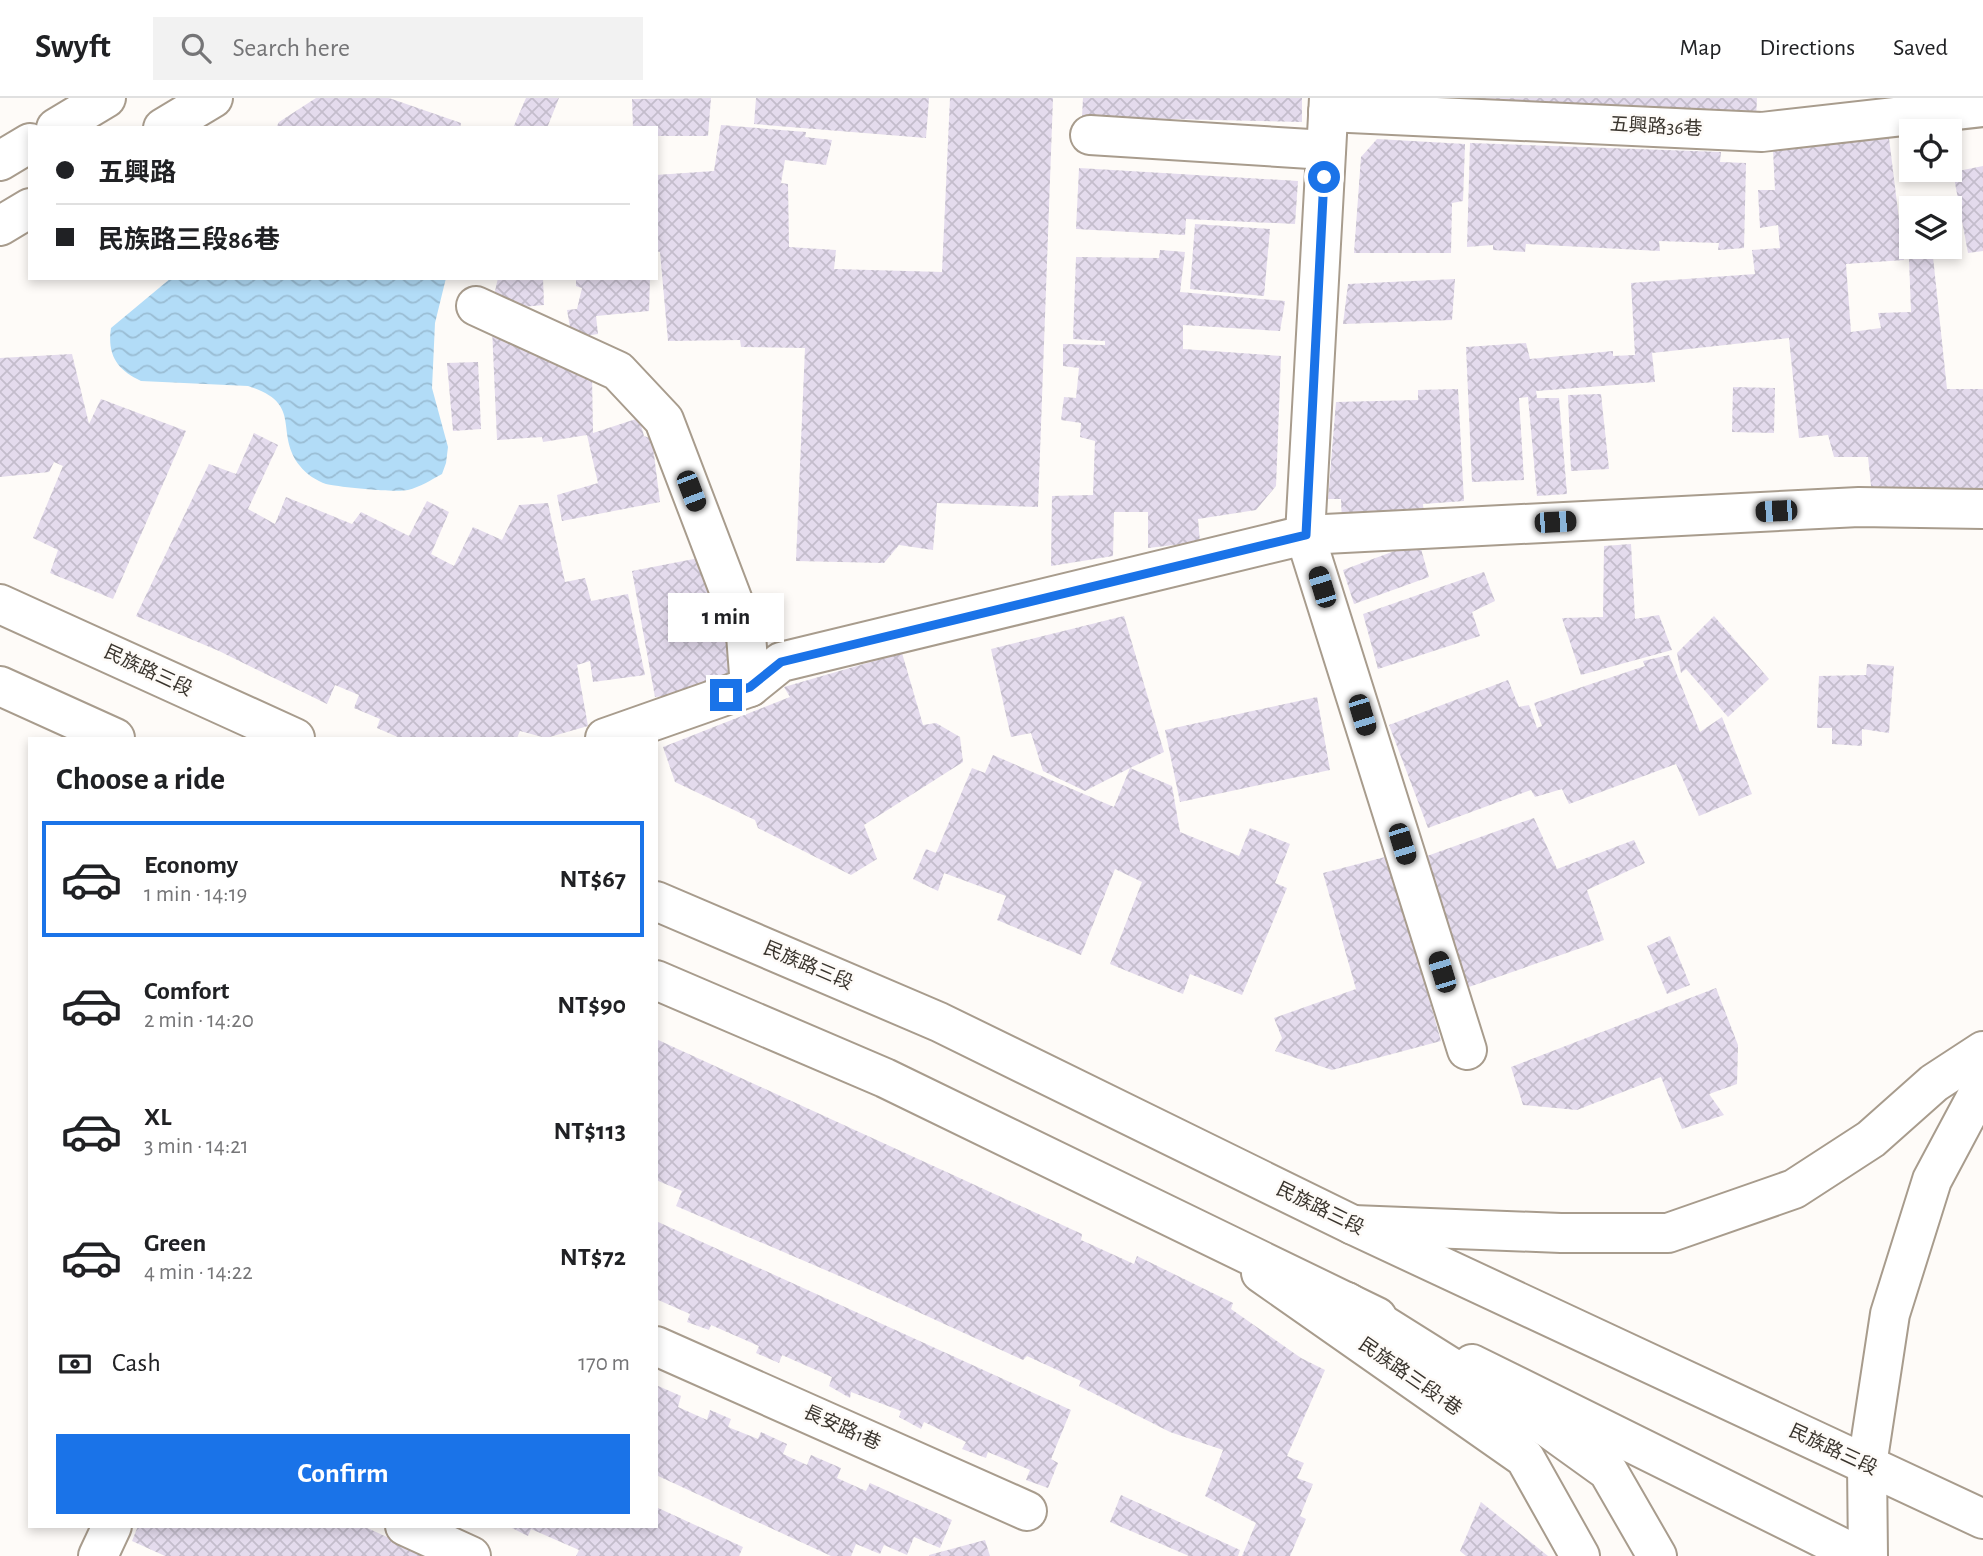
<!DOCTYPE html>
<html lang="en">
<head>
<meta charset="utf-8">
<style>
  body { margin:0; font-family:"Alegreya Sans","Noto Sans TC",sans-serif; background:#f2f2f2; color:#202124; height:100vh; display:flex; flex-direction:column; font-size:26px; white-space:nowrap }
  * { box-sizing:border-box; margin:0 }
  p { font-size:23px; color:#757577 }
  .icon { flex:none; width:38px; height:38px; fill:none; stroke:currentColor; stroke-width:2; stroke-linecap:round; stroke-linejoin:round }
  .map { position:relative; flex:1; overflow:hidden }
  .drawer { position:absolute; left:28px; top:639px; width:630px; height:791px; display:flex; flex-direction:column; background:#fff; border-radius:0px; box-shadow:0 4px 10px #0003 }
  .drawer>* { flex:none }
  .top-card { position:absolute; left:28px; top:28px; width:630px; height:154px; border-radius:0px; box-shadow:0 4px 10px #0003; display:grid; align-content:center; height:154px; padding:0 28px; background:#fff }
  .tools { position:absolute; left:1899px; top:21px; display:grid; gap:14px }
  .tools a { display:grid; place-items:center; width:63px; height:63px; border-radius:0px; background:#fff; box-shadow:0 4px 10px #0003; font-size:35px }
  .end { position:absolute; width:32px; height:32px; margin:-16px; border:9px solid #1a73e8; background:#fff; box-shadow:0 0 0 4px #fff }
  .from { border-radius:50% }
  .bubble { position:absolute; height:49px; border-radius:0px; background:#fff; box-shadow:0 4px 10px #0003; font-size:23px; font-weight:700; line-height:49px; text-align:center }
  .car { position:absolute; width:21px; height:42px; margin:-21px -10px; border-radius:9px; box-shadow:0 0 5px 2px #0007; background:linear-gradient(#222 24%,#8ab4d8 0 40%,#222 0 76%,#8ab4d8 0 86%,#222 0) }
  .top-card b { display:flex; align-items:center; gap:24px; height:66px; font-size:26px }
  .top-card b+b { border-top:2px solid #e0e0e0 }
  .top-card i { width:18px; height:18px; background:#202124 }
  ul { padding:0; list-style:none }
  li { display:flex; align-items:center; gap:21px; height:116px; margin:0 14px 10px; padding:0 14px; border:4px solid transparent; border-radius:0px }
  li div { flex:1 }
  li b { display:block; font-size:26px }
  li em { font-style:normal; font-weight:700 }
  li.active { border-color:#1a73e8 }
  li>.icon { width:63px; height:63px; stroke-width:1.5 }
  h2 { padding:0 28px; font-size:32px; line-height:84px }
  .pay { display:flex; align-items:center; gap:18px; height:77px; padding:0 28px; font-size:26px }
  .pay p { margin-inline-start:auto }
  .action { display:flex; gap:14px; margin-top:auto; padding:14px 28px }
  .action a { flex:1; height:80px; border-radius:0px; background:#1a73e8; color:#fff; font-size:28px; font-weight:700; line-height:80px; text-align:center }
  header { display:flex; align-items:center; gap:42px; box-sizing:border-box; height:98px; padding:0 35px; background:#fff; border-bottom:2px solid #e0e0e0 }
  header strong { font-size:33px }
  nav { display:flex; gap:38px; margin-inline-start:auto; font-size:24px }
  .search { width:490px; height:63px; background:#f2f2f2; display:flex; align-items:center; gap:18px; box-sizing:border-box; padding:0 24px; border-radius:0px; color:#757577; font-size:26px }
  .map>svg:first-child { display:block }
  .water { fill:url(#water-waves) }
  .building { fill:url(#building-cross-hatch) }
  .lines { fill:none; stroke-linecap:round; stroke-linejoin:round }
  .minor-casing { stroke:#a89c8d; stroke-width:42 }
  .major-casing { stroke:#a89c8d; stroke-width:42 }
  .highway-casing { stroke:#a89c8d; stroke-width:42 }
  .minor { stroke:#fff; stroke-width:38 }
  .major { stroke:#fff; stroke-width:38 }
  .highway { stroke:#fff; stroke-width:38 }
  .route { stroke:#1a73e8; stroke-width:9 }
  .labels { text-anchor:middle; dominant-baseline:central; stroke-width:5; stroke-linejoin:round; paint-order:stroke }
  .street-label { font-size:19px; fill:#3a352e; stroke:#fefbf8 }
</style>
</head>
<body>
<header>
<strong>Swyft</strong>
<div class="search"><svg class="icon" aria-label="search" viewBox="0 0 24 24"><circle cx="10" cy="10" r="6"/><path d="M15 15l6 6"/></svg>Search here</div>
<nav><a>Map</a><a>Directions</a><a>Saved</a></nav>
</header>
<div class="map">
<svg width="1983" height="1458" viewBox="0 0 1983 1458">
  <defs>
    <pattern id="water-waves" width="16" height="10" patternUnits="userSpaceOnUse" patternTransform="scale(1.75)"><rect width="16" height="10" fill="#b2dcf7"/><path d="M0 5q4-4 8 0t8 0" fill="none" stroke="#9abdd4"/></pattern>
    <pattern id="building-cross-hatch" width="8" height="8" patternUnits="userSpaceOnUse" patternTransform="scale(1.75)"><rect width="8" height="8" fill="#e4dbed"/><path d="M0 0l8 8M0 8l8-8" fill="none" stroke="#c4bdcc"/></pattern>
  </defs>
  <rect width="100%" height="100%" fill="#fefbf8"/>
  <path class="water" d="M171,180H446L435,225L432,290L448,349L446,365L442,376C431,382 420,389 408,392C396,395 339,389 326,386C317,383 306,376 300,368C273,334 305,306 248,288L141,283C117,272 107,257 111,230Z"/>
  <g class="building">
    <polygon points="316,0 389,0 461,25 460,30 276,30 279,24"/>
    <polygon points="526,0 559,0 547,30 513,30"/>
    <polygon points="711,0 708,38 656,38 656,30 633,30 632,1"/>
    <polygon points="756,0 929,0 926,40 754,26"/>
    <polygon points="950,0 1053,0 1038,409 937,405 933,452 899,447 884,465 796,463 805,250 741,249 740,242 668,243 660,154 656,153 656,77 714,73 721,27 806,34 805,39 832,42 826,67 785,62 781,85 788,86 789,149 836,152 834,171 942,174"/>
    <polygon points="1083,0 1302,0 1302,24 1082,19"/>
    <polygon points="1474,0 1757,0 1756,21 1474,10"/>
    <polygon points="1889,40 1904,162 1846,166 1851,234 1881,230 1878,215 1911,214 1909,161 1933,159 1947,291 1983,291 1983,395 1872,397 1868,359 1834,359 1828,337 1799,340 1789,240 1652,255 1655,284 1536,293 1537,300 1559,300 1567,396 1537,398 1528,299 1519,300 1524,382 1472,384 1466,249 1526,245 1530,261 1613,253 1613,258 1635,257 1631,185 1755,176 1752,152 1780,150 1778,127 1760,130 1758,92 1775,92 1773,52"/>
    <polygon points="1377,41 1465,46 1463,103 1452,105 1451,155 1354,155 1361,59"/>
    <polygon points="1470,45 1721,54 1720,64 1746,65 1744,150 1718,152 1719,145 1659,143 1660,153 1526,146 1525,154 1493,152 1493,147 1467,149"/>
    <polygon points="1983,68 1983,153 1968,155 1953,74"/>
    <polygon points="1079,70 1298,83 1295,126 1186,121 1185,137 1076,131"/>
    <polygon points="1195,126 1270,131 1264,198 1190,191"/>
    <polygon points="1160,152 1185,154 1180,194 1285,203 1280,233 1183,227 1183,251 1281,258 1276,388 1256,412 1198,421 1200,444 1148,450 1148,414 1114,414 1113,458 1051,468 1052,398 1093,397 1095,343 1080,339 1081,325 1061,322 1064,299 1076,300 1079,270 1063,268 1063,246 1105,247 1105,243 1073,241 1076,159 1159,160"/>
    <polygon points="498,180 543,180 544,207 511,210 493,202"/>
    <polygon points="576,180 650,180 649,213 596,218 598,236 572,240 567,212 577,211 582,190 576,188"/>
    <polygon points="1455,181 1452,222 1343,226 1348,186"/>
    <polygon points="492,230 592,278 593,335 639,320 644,338 652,341 660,404 562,423 557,397 598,385 587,337 543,344 542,339 497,342"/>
    <polygon points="72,256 89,326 101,301 186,333 113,501 50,475 58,452 33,440 63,368 54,364 49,374 0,379 0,260"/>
    <polygon points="478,264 481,331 453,333 447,265"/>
    <polygon points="1733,289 1775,290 1774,335 1732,334"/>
    <polygon points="1458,291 1464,403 1423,406 1424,420 1342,424 1341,401 1328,401 1336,304 1418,302 1418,292"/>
    <polygon points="1601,296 1609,371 1571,373 1568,297"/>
    <polygon points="254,335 278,347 248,411 275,426 286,399 352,426 361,414 409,438 427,403 449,414 431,456 454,468 473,429 502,442 519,407 548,405 565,484 585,480 591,503 628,496 645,577 593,584 590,563 577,567 588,628 546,640 520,633 517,640 400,640 377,630 380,621 354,610 359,597 335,587 327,606 219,553 136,518 209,366 236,376"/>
    <polygon points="1419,444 1429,479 1354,506 1343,472"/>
    <polygon points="1631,446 1635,521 1659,517 1672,552 1581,577 1562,520 1603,519 1604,448"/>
    <polygon points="704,459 719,496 733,573 714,593 655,599 632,473"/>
    <polygon points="1484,474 1495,503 1472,514 1480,538 1378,571 1363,516"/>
    <polygon points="1124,518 1164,654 1130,670 1172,688 1180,734 1239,758 1250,730 1290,746 1275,785 1287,790 1242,897 1190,876 1183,896 1110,866 1142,784 1115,771 1081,857 997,822 1006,798 944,775 938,793 913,781 926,751 936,755 972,670 985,675 993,657 1114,709 1130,670 1085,693 1043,673 1031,635 1011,639 991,551"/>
    <polygon points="1714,518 1769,581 1728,619 1686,571 1681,575 1677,555"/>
    <polygon points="902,555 923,627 936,625 960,639 963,664 864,727 877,761 851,777 758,730 755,722 675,684 663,649 790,599 784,589"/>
    <polygon points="1669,557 1700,634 1722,619 1752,696 1699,718 1676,666 1569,706 1562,691 1535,699 1531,692 1428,730 1389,627 1508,582 1519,609 1529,607 1537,630 1542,628 1534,605 1645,568 1643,563"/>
    <polygon points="1867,566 1894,568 1889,635 1862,631 1862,648 1832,646 1832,630 1817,630 1819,578 1866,577"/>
    <polygon points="1317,599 1330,672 1180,704 1165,632"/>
    <polygon points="1534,720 1557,771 1634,742 1645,765 1587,792 1604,842 1466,890 1427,758"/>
    <polygon points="1389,758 1441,943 1332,972 1275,953 1282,940 1274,920 1356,891 1323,775"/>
    <polygon points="1670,838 1690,887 1667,896 1647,848"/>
    <polygon points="1716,890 1738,947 1737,986 1709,996 1724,1017 1682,1031 1661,979 1577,1012 1523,1007 1511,969"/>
    <polygon points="656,941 1082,1136 1081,1142 1134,1166 1137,1158 1233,1205 1231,1211 1301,1260 1325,1272 1287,1358 1304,1365 1297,1380 1313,1386 1300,1418 1306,1421 1290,1458 1242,1458 1256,1425 1205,1398 1223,1352 1170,1334 1079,1288 1081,1283 1027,1258 1023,1262 844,1180 676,1108 682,1093 656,1082"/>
    <polygon points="656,1123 1071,1312 1051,1361 1058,1365 1048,1390 1026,1382 1030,1372 988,1354 986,1360 962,1351 966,1344 924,1324 921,1331 899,1319 901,1313 851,1294 850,1300 829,1288 832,1279 782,1257 779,1265 756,1255 759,1248 711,1227 709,1232 687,1224 690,1216 656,1201"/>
    <polygon points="656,1287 681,1298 678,1309 707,1322 710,1312 731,1321 728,1329 758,1341 761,1334 787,1346 783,1356 807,1367 811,1357 841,1370 837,1380 866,1393 870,1385 952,1422 940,1450 914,1439 907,1457 884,1447 880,1456 856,1446 851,1458 831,1458 656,1377"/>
    <polygon points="1121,1397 1240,1452 1238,1458 1189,1458 1110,1424"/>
    <polygon points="1481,1404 1548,1458 1466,1458 1460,1453"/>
    <polygon points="656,1409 743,1449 739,1458 576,1458 579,1452 531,1431 528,1438 508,1428 656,1428"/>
    <polygon points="138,1428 363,1428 428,1458 165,1458 132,1443"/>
    <polygon points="985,1442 990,1458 929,1458 929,1457"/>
  </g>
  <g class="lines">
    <defs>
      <g id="minor">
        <polyline points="1329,0 1305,437 1467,952"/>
        <polyline points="1328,14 1762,34 1983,9"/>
        <polyline points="56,30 106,0"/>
        <polyline points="163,30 213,0"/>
        <polyline points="1090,37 1326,52"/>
        <polyline points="0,63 30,45"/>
        <polyline points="0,128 30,110"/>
        <polyline points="476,208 618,273 664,322 746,537 750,589"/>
        <polyline points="605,640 750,589 781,564 1305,437 1859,409 1983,411"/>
        <polyline points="1261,1175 1525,1360 1580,1458"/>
        <polyline points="656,1248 1027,1413"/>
        <polyline points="405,1428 471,1458"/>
        <polyline points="98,1458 112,1428"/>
      </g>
      <g id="major">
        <polyline points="0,506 295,640"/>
        <polyline points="0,588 115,640"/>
        <polyline points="656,803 939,924 1353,1127 1983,1421"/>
        <polyline points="656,882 885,980 1377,1219"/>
        <polyline points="1472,1266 1859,1458"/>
      </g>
      <g id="highway">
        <polyline points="1353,1127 1561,1135 1668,1135 1794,1091 1871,1041 1934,985 1983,953"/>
        <polyline points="1347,1204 1551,1332 1608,1373 1657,1458"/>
        <polyline points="1868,1458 1867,1367 1890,1216 1932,1082 1979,994 1983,990"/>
      </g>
    </defs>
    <use href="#minor" class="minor-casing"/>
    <use href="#major" class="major-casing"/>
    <use href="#highway" class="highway-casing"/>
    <use href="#minor" class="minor"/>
    <use href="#major" class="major"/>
    <use href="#highway" class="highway"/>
  </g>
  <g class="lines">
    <polyline class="route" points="726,597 750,589 781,564 1306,437 1324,79"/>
  </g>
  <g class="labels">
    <g class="street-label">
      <text transform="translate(1656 29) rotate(3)">五興路36巷</text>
      <text transform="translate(148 573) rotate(25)">民族路三段</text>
      <text transform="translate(808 868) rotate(23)">民族路三段</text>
      <text transform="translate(1320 1111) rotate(26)">民族路三段</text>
      <text transform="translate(1410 1279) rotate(35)">民族路三段1巷</text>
      <text transform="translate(842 1330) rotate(24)">長安路1巷</text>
      <text transform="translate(1833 1352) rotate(25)">民族路三段</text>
    </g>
  </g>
</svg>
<div class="tools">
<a><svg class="icon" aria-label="locate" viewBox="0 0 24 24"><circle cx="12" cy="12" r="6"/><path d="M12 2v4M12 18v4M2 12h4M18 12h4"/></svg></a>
<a><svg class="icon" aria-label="layers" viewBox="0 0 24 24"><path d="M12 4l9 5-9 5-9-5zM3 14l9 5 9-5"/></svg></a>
</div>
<i class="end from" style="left:1324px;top:79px"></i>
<i class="end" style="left:726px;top:597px"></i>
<div class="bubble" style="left:668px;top:495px;width:116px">1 min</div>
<i class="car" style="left:691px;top:393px;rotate:159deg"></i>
<i class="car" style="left:1776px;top:413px;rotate:267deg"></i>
<i class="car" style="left:1555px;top:424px;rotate:87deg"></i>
<i class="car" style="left:1322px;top:489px;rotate:343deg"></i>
<i class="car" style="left:1362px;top:617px;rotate:163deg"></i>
<i class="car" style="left:1402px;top:746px;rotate:163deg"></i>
<i class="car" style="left:1442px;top:874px;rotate:343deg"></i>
<div class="top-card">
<b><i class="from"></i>五興路</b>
<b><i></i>民族路三段86巷</b>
</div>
<section class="drawer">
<h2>Choose a ride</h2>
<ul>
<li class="active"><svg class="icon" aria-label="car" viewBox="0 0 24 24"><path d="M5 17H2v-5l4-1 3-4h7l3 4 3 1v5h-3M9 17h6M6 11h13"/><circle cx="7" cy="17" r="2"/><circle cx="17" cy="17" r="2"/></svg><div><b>Economy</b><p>1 min · 14:19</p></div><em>NT$67</em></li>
<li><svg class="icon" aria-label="car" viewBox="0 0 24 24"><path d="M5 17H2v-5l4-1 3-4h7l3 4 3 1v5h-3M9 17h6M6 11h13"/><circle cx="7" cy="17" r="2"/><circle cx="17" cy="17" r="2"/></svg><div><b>Comfort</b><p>2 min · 14:20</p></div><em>NT$90</em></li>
<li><svg class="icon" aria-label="car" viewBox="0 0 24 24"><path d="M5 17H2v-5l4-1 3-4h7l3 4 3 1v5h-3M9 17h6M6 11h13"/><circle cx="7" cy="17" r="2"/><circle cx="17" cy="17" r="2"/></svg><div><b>XL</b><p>3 min · 14:21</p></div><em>NT$113</em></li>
<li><svg class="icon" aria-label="car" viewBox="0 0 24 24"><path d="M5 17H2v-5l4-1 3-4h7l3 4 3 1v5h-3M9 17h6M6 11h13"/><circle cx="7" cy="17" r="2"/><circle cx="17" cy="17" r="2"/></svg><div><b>Green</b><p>4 min · 14:22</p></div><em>NT$72</em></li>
</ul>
<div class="pay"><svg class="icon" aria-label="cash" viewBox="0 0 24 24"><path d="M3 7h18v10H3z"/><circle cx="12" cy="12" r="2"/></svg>Cash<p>170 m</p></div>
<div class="action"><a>Confirm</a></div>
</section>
</div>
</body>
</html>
